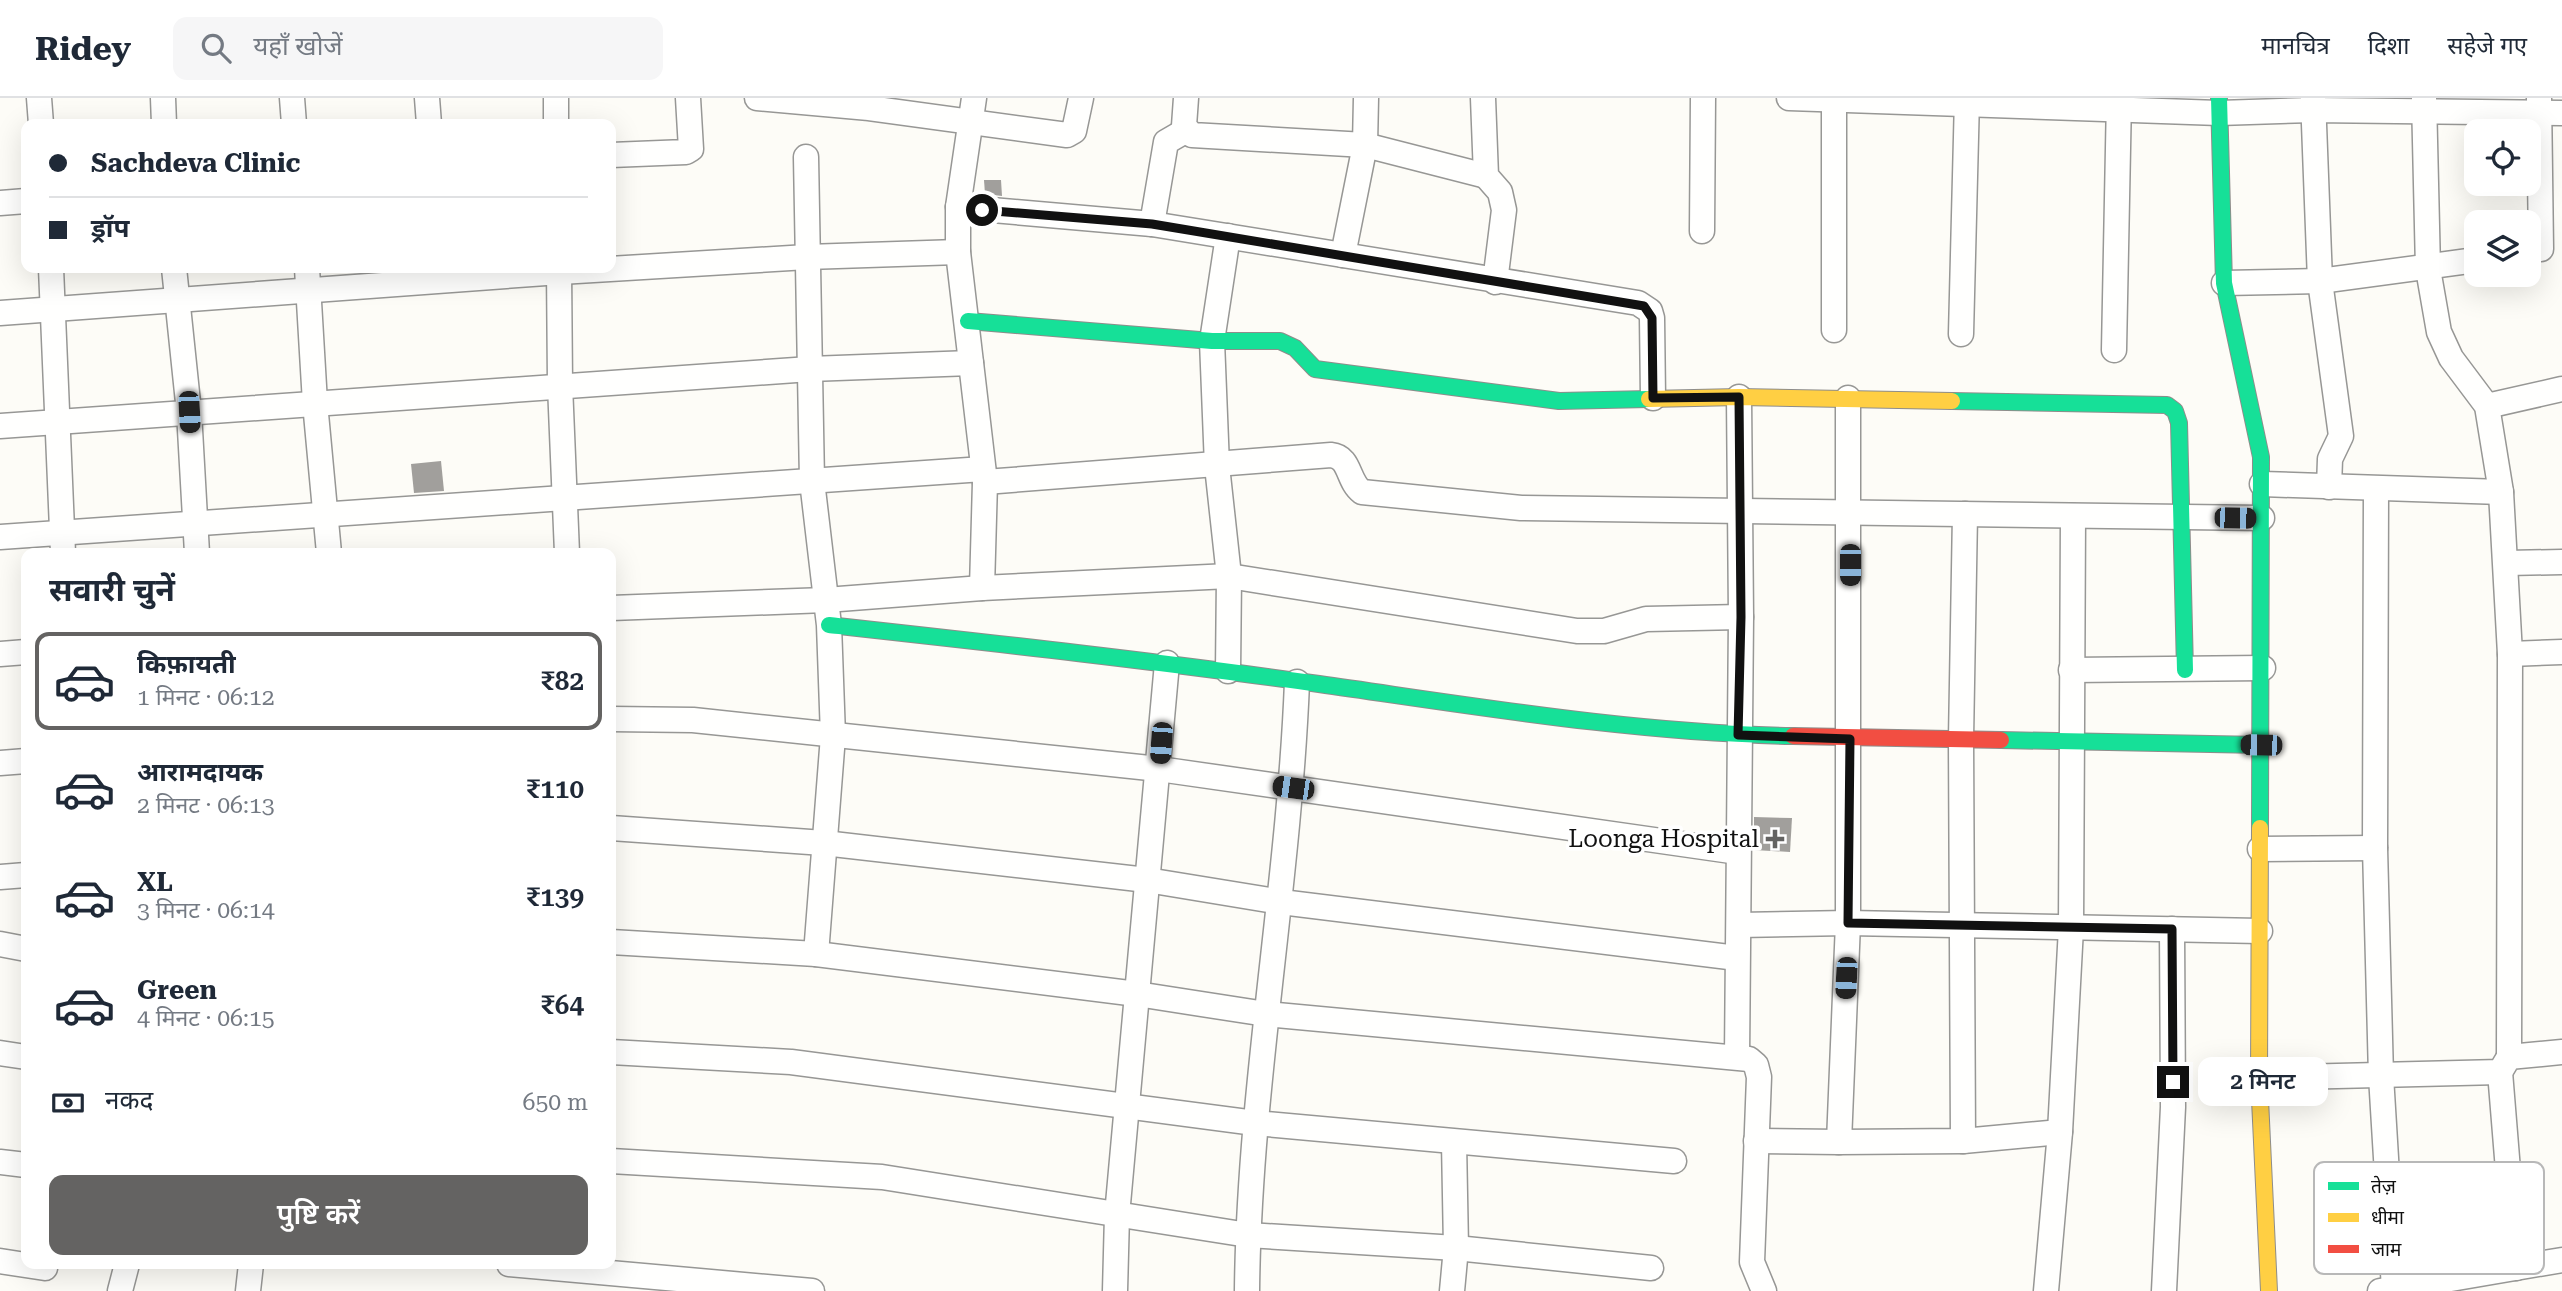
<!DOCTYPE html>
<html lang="hi">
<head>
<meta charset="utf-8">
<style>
  body { margin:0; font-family:"Roboto Serif","Noto Sans Devanagari",serif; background:#f6f6f7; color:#1f2937; height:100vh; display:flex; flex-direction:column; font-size:26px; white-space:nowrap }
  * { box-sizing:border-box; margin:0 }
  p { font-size:23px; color:#747a83 }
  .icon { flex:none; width:38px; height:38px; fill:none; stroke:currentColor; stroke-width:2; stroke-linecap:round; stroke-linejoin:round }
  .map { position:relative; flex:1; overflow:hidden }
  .details { position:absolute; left:21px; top:450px; width:595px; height:721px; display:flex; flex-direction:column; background:#fff; border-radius:14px; box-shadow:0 7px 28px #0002 }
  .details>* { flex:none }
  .top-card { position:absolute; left:21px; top:21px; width:595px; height:154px; border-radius:14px; box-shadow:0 7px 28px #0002; display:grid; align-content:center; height:154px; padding:0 28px; background:#fff }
  .buttons { position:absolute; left:2464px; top:21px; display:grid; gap:14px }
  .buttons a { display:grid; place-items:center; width:77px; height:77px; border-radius:14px; background:#fff; box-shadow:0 7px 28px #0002; font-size:35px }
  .end { position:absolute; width:32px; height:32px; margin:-16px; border:9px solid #111; background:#fff; box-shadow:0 0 0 4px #fff }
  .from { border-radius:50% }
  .bubble { position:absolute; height:49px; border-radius:14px; background:#fff; box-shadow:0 7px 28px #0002; font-size:23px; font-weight:600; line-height:49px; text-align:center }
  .car { position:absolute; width:21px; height:42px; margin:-21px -10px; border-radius:9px; box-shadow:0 0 5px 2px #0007; background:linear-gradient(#222 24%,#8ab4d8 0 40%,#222 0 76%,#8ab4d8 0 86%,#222 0) }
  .top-card b { display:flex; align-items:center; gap:24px; height:66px; font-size:26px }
  .top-card b+b { border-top:2px solid #e0e1e3 }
  .top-card i { width:18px; height:18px; background:#1f2937 }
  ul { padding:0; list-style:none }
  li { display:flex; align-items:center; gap:21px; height:98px; margin:0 14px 10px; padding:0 14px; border:4px solid transparent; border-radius:14px }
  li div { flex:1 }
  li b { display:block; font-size:26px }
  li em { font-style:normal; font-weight:600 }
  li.current { border-color:#646362 }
  li>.icon { width:63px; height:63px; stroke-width:1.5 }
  h2 { padding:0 28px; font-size:32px; line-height:84px }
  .pay { display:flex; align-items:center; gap:18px; height:77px; padding:0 28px; font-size:26px }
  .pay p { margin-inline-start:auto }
  .button { display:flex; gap:14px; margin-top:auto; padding:14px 28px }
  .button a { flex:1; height:80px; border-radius:14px; background:#646362; color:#fff; font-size:28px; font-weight:600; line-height:80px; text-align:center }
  header { display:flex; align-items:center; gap:42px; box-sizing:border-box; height:98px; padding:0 35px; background:#fff; border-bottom:2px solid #e0e1e3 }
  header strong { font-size:33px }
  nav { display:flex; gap:38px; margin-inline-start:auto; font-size:24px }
  .search { width:490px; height:63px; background:#f6f6f7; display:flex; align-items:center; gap:18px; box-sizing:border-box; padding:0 24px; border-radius:14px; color:#747a83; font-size:26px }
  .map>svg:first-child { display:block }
  .building { fill:#a19f9c }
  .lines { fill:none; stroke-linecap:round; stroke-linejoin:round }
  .street-casing { stroke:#979795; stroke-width:27 }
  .fast-casing { stroke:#8e8d8b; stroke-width:18 }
  .slow-casing { stroke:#8e8d8b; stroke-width:18 }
  .jam-casing { stroke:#8e8d8b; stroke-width:18 }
  .street { stroke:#fffffe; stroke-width:24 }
  .fast { stroke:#16e098; stroke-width:16 }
  .slow { stroke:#ffcf43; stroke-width:16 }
  .jam { stroke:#f24e42; stroke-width:16 }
  .route { stroke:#111; stroke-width:9 }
  .poi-dot { fill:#646362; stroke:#fff; stroke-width:2.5 }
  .labels { text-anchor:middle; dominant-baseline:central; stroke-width:7; stroke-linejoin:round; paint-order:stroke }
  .poi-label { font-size:24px; fill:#111; stroke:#fff; text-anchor:end }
  .key { fill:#fff; stroke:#b8b8b8; stroke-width:2 }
  .key-label { font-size:19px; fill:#111 }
</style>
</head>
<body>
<header>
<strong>Ridey</strong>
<div class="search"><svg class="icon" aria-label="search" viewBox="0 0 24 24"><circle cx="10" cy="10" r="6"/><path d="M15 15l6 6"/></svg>यहाँ खोजें</div>
<nav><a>मानचित्र</a><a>दिशा</a><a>सहेजे गए</a></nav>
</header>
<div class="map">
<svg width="2562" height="1193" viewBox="0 0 2562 1193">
  <rect width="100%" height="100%" fill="#fdfcf7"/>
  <g class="building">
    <polygon points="984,82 1001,82 1002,98 985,96"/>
    <polygon points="441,363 444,393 414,395 411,366"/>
    <polygon points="1754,719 1792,720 1790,754 1754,752"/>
  </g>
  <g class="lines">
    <defs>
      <g id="street">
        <polyline points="39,0 41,26"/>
        <polyline points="163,0 164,26"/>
        <polyline points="292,0 294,26"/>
        <polyline points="427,0 429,26"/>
        <polyline points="556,0 556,26"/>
        <polyline points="757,0 869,10 1067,37 1074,33 1081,0"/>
        <polyline points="974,0 958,109 958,154 985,384 982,490"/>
        <polyline points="1186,0 1184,28 1192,37 1365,47 1486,78"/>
        <polyline points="1483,0 1486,78 1500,94 1504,112 1495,184"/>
        <polyline points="1789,0 2219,15 2313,12 2562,15"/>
        <polyline points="2313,0 2320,183 2341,338 2330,361 2329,389"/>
        <polyline points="2424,0 2428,171 2439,234 2451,260 2487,308 2501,394 2510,556 2509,959"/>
        <polyline points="2539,0 2541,151"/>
        <polyline points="611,57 686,54 691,51 688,0"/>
        <polyline points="0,105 26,103"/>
        <polyline points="958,109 1152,126 1638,205 1650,213 1652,220 1653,300"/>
        <polyline points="1152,126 1166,44 1185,33"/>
        <polyline points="1702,133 1703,0"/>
        <polyline points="1343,157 1365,47 1366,0"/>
        <polyline points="51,170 63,455"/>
        <polyline points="174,170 189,314 197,455"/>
        <polyline points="307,170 315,305 329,455"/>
        <polyline points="559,170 560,287 567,455"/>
        <polyline points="2224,185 2320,183 2476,162"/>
        <polyline points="0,215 560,174 807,159 958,154"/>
        <polyline points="1834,232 1834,0"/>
        <polyline points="1961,236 1967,0"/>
        <polyline points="2114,252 2119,0"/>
        <polyline points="1848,300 1848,825 1839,1044 1963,1043 2060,1034"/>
        <polyline points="2487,308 2562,291"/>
        <polyline points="0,328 810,271 971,265"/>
        <path d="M985,384L1331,357C1351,359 1347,383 1362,394L1521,410L2262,420"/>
        <polyline points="2262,386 2501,394"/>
        <polyline points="2376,391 2375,750 2381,978 2394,1191"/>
        <polyline points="0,439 983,371"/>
        <polyline points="2507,465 2562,464"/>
        <polyline points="611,510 826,502 982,490 1229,478 1577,533 1604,533 1646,521 1741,519"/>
        <polyline points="0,556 26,554"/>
        <polyline points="2510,556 2562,554"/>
        <polyline points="2071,572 2263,570"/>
        <polyline points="1228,573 1229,478 1217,368 1212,243 1228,138"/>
        <polyline points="611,621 693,622 1159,671 1738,754"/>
        <polyline points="0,665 26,663"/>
        <polyline points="611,730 824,745 1147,782 1281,804 1737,860"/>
        <polyline points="2260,751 2375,750"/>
        <polyline points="0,779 26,777"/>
        <polyline points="1739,827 1848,825 2260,833"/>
        <polyline points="611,844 816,856 833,638 829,527 812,383 806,59"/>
        <polyline points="0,846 26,851"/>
        <polyline points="816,856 1137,896 1266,916 1749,961 1756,967 1759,979 1752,1164 1764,1193"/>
        <polyline points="611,954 791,964 1255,1025 1674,1063"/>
        <polyline points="0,955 26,959"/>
        <polyline points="1737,959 1741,519 1739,299"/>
        <polyline points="2500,974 2516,1170"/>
        <polyline points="2259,980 2500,974 2509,959 2562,954"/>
        <polyline points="1756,1043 1839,1044"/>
        <polyline points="1963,1043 1961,641 1965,416"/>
        <polyline points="611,1063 882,1079 1248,1137 1456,1150 1651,1170"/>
        <polyline points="0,1064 26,1067"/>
        <polyline points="0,1163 45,1170"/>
        <polyline points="509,1166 812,1193"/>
        <polyline points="120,1193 127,1166"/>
        <polyline points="248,1193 251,1166"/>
        <polyline points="1115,1193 1117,1117 1167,565"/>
        <path d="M1247,1193C1249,989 1289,788 1297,584"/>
        <polyline points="1452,1193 1456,1150 1454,1044"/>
        <polyline points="2046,1193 2060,1034 2071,830 2073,418"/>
        <polyline points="2164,1193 2173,1009 2172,831"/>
        <polyline points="2380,1193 2562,1162"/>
      </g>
      <g id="fast">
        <polyline points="2219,0 2224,185 2261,359 2260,730"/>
        <polyline points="968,223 1212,243 1280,243 1295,250 1315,271 1559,303 1649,301"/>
        <polyline points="1952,303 2167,307 2175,313 2179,325 2185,572"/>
        <path d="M829,527C992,545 1156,563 1319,586C1475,608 1634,635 1793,638"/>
        <polyline points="2001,642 2261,647"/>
      </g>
      <g id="slow">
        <polyline points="1649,301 1739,299 1952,303"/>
        <polyline points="2260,730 2259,980 2269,1193"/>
      </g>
      <polyline id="jam" points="1793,638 2001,642"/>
    </defs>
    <use href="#street" class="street-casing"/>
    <use href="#fast" class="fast-casing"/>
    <use href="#slow" class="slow-casing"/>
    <use href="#jam" class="jam-casing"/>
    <use href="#street" class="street"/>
    <use href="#fast" class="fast"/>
    <use href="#slow" class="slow"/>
    <use href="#jam" class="jam"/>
  </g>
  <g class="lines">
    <polyline class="route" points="982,112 1152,126 1644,208 1652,220 1653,300 1739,299 1741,519 1738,637 1850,641 1848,825 2172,831 2173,984"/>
  </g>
  <path class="poi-dot" d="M1771.5 730.5h7v7h7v7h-7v7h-7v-7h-7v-7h7z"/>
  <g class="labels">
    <g class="poi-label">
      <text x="1759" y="741">Loonga Hospital</text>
    </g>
  </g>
  <rect x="2314" y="1064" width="230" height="112" rx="10" class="key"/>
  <rect x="2328" y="1084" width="31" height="8" fill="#16e098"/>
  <rect x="2328" y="1115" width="31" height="9" fill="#ffcf43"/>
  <rect x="2328" y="1147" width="31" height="8" fill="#f24e42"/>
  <g class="key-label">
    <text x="2371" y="1095">तेज़</text>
    <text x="2371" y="1126">धीमा</text>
    <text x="2371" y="1158">जाम</text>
  </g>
</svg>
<div class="buttons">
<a><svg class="icon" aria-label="locate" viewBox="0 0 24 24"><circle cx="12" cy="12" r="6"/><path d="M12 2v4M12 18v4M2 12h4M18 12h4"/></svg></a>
<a><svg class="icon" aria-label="layers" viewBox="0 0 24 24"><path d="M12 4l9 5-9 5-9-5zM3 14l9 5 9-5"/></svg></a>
</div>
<i class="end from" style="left:982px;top:112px"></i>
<i class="end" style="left:2173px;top:984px"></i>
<div class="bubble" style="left:2198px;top:959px;width:130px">2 मिनट</div>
<i class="car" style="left:189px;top:314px;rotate:177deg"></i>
<i class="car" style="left:2235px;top:420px;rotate:91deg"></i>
<i class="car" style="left:1850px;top:467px;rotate:180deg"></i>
<i class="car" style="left:1161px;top:645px;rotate:184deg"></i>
<i class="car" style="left:2261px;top:647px;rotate:271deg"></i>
<i class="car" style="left:1293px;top:690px;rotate:278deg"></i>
<i class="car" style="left:1846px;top:880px;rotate:183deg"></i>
<div class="top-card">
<b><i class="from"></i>Sachdeva Clinic</b>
<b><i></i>ड्रॉप</b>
</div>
<section class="details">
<h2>सवारी चुनें</h2>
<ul>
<li class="current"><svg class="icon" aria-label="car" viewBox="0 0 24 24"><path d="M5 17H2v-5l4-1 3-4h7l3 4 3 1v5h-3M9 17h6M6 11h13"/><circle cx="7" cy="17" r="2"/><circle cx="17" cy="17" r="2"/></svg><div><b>किफ़ायती</b><p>1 मिनट · 06:12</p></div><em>₹82</em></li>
<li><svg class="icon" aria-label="car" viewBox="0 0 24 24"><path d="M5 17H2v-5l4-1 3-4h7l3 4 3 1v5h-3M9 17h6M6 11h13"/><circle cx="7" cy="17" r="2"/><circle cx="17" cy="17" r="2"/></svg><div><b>आरामदायक</b><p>2 मिनट · 06:13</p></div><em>₹110</em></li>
<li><svg class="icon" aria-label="car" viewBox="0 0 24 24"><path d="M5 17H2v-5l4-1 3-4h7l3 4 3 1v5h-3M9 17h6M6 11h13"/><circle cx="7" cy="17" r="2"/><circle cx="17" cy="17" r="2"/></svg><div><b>XL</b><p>3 मिनट · 06:14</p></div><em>₹139</em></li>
<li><svg class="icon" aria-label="car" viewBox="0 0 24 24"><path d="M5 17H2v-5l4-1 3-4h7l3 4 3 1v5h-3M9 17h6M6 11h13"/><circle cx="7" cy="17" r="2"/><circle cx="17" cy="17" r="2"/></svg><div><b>Green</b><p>4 मिनट · 06:15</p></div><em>₹64</em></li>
</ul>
<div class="pay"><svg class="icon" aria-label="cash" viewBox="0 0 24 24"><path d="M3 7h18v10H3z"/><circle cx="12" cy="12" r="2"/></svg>नकद<p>650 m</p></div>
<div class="button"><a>पुष्टि करें</a></div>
</section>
</div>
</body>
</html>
